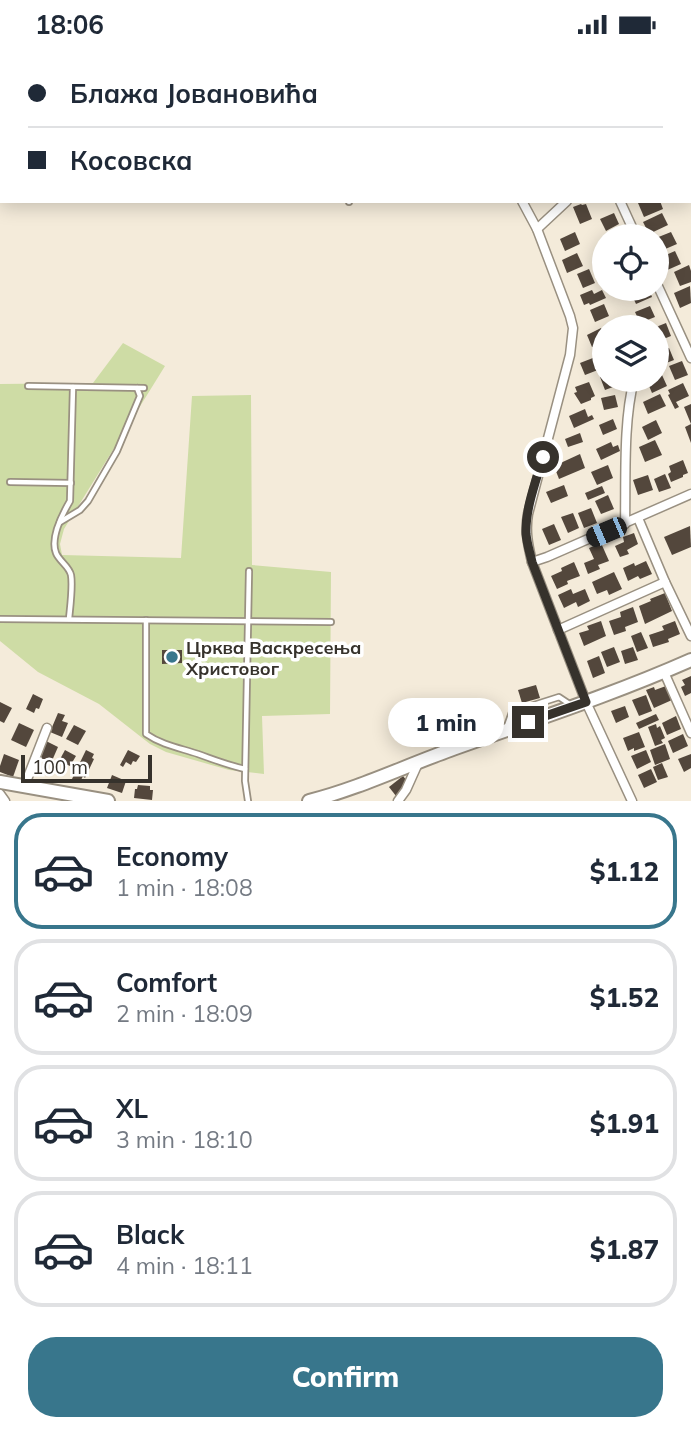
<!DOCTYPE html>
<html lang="en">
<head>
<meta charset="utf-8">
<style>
  body { margin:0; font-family:Mulish,sans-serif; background:#f2f2f3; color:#1f2937; height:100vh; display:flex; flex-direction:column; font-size:26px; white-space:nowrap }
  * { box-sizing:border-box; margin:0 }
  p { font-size:23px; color:#747a83 }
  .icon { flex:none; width:38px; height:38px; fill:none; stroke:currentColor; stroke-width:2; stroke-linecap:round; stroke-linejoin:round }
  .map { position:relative; height:752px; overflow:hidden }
  .drawer { display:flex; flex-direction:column; background:#fff; flex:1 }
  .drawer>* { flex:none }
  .hud { position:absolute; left:0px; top:0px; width:691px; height:154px; box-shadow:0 4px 18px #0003; display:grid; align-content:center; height:154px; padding:0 28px; background:#fff }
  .buttons { position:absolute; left:592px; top:175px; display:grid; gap:14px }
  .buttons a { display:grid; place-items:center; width:77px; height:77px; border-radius:50%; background:#fff; box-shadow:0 4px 18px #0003; font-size:35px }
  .scale { position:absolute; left:21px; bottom:18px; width:131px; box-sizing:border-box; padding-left:7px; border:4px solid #36322c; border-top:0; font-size:19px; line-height:24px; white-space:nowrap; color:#36322c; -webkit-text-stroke:5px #fff; paint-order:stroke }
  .end { position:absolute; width:32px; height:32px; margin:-16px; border:9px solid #36322c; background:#fff; box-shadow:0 0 0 4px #fff }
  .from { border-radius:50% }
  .bubble { position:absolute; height:49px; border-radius:24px; background:#fff; box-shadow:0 4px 18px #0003; font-size:23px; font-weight:800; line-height:49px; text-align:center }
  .car { position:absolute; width:21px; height:42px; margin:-21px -10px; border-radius:9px; box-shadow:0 0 5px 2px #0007; background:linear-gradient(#222 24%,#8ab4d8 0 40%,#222 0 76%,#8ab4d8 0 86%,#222 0) }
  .hud b { display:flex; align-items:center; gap:24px; height:66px; font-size:26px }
  .hud b+b { border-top:2px solid #e0e1e3 }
  .hud i { width:18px; height:18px; background:#1f2937 }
  ul { padding:12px 0 0; list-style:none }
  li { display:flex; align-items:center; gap:21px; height:116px; margin:0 14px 10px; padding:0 14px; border:4px solid #e0e1e3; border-radius:28px }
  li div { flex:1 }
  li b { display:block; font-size:26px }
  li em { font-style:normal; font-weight:800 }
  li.on { border-color:#38768c }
  li>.icon { width:63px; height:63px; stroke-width:1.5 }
  .primary-button { display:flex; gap:14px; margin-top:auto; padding:14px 28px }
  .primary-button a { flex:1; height:80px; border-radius:28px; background:#38768c; color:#fff; font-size:28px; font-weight:800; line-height:80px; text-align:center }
  .status { display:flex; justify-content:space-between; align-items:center; height:49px; padding:0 35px; background:#fff; direction:ltr }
  .status svg { height:19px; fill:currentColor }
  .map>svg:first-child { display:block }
  .green { fill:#cedca5 }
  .building { fill:#53473c }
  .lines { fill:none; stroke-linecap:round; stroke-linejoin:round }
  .lane-casing { stroke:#999081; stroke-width:8 }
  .street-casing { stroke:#999081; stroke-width:11 }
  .secondary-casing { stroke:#999081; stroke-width:16 }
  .lane { stroke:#fff; stroke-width:4.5 }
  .street { stroke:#fff; stroke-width:8 }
  .secondary { stroke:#fff; stroke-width:12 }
  .route { stroke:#36322c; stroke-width:9 }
  .poi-dot { fill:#38768c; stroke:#fff; stroke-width:2.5 }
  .labels { text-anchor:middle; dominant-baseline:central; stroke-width:7; stroke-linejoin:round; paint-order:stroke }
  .poi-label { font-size:18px; font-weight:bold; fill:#36322c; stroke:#fff; text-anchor:start }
</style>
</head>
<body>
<div class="status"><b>18:06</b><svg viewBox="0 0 49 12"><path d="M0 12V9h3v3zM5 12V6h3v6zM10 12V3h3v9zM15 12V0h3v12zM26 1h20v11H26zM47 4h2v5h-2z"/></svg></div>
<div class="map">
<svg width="691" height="752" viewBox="0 0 691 752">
  <rect width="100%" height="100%" fill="#f4ebda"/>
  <polygon class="green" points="123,294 165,317 64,480 60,495 62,506 181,509 192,347 251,346 252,516 331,523 330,665 262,667 264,725 229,721 166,703 150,695 99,655 38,623 0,592 0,335 93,334"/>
  <g class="building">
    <polygon points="641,152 660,152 663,160 644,168 638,154"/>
    <polygon points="581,155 582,156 586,155 592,170 580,175 573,158"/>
    <polygon points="614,164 619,175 606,182 600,170"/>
    <polygon points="662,164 668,176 649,185 643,173"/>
    <polygon points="575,183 580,195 565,202 560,190"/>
    <polygon points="671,183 677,195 656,204 656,193 658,193 656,189"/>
    <polygon points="675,202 681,215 665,222 659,209"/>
    <polygon points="577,204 583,217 567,224 562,211"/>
    <polygon points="689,216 691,222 691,233 680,237 674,223"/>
    <polygon points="589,220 595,234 583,239 577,225"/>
    <polygon points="690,237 691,254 680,259 674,244"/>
    <polygon points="640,240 649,240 652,248 636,255 631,244"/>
    <polygon points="592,241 594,245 602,241 606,249 590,256 589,254 584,256 580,246"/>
    <polygon points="604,255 609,267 595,273 590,261"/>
    <polygon points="650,257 655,268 640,274 635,263"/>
    <polygon points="666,274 671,287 656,293 656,278"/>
    <polygon points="601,279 604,284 604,293 592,298 587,286"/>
    <polygon points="669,299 674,311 656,318 656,304"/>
    <polygon points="598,307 603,319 585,326 580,314"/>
    <polygon points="682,312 688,326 675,331 669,317"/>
    <polygon points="662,326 667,337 652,344 647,332 656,331 656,328"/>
    <polygon points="604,327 604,331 620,331 621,335 605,341 600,328"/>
    <polygon points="589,333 595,347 591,349 591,351 581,355 574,344 577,343 575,338"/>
    <polygon points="683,334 689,347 676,353 679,358 675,360 668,346 670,345 668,341"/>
    <polygon points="660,345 666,357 648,365 643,353"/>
    <polygon points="615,346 618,358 604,361 601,349"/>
    <polygon points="691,355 691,394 685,378 691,375 684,358"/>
    <polygon points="585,360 588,368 592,366 594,370 574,379 569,367"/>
    <polygon points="613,370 617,380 603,386 599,376"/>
    <polygon points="656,371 662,384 648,391 642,378"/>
    <polygon points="580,384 583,393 568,398 565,390"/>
    <polygon points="655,391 662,406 645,413 639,398"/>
    <polygon points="611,393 613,398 618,396 620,402 601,411 596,400"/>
    <polygon points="580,405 585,419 559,430 554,417"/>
    <polygon points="683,411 688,424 683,426 683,428 671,433 668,425 671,423 669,417"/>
    <polygon points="608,416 613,429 597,436 591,423"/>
    <polygon points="665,425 671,439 659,443 654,430"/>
    <polygon points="648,426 653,441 638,446 633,431"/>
    <polygon points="564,436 568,447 551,454 546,443"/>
    <polygon points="602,437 605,444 588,451 585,444"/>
    <polygon points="608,446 614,460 601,465 595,452"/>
    <polygon points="591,459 597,474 584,479 578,464"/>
    <polygon points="573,464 579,479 568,484 561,468"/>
    <polygon points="554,475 561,491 549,496 542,480"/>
    <polygon points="690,477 691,498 672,506 664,488"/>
    <polygon points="634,484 638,495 627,501 629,505 620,508 615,497 624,493 623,488"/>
    <polygon points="601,494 609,512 598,516 600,520 588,525 584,514 594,510 589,499"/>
    <polygon points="646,512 652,525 640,530 638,527 628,532 623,519 634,514 635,517"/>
    <polygon points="574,513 580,527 567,532 568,535 557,540 551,527 562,522 561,519"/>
    <polygon points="614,523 622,540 609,546 607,541 597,545 592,533"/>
    <polygon points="571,540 573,545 585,540 590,552 578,558 576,553 564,559 558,546"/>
    <polygon points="665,544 672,562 645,575 639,557 651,552 650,550"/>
    <polygon points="633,558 638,573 625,578 626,582 614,586 609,572 621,568 620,563"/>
    <polygon points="601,572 606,587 584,597 579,584 589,581 587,577"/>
    <polygon points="675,572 680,585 668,590 669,593 653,598 649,586 664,581 662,577"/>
    <polygon points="641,583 648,599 637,603 631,587"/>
    <polygon points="614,598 620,613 607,618 601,603"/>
    <polygon points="633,598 638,611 625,615 621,602"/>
    <polygon points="162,601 182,601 182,614 162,615"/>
    <polygon points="599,607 605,624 593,629 587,612"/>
    <polygon points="691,627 691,644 685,647 681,638 685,636 682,631"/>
    <polygon points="536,636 540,649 522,654 518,641"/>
    <polygon points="666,637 672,651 654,659 646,641 654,638 655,641"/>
    <polygon points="33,645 43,650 39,660 36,659 34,664 26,660"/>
    <polygon points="646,646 652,662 639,667 632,651"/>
    <polygon points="0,653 12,659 4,674 0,672"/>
    <polygon points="625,657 629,668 616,674 611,662"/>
    <polygon points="58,664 65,666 62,672 68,674 62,688 50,683"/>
    <polygon points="656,665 659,671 639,680 636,674"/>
    <polygon points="676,667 681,680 667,686 662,674"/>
    <polygon points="19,674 34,681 26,698 11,691"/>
    <polygon points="656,675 657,679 660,677 665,689 661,691 663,694 655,697 648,678"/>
    <polygon points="74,676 86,682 78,696 66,690"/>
    <polygon points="639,683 645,698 634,702 634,699 628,702 623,689"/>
    <polygon points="683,685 688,697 673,704 668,692"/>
    <polygon points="46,692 58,698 51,714 39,708"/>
    <polygon points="665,695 670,710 655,716 650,701"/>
    <polygon points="65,701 76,707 70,717 59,712"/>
    <polygon points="86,701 94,705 92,709 94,710 85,729 83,727 80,733 72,730"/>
    <polygon points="128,701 140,707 136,713 133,712 131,716 126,713 123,718 120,716"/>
    <polygon points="646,701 651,713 637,720 631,707"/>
    <polygon points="4,705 19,711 13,728 0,723 0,717"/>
    <polygon points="691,705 691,719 684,723 678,710"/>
    <polygon points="662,714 668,728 658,731 653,718"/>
    <polygon points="651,720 657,733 644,739 638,726"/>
    <polygon points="112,726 126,732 122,744 107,739"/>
    <polygon points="403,727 407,732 396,747 389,738"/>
    <polygon points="138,736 150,737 150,741 153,741 152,751 134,749 135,740 137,740"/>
  </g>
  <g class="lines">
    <defs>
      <g id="lane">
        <polyline points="349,153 349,152"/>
        <polyline points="28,337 144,339"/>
        <polyline points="10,433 71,434"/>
        <polyline points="60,473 80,461 88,452 117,402 140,347 137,339"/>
        <polyline points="0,570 331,573"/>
        <path d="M69,570C70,559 73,537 71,526C69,517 59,512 56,504C50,489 63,464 70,452L73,338"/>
        <path d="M146,571V685C162,696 180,699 198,705C215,711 227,716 245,720"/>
        <polyline points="507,677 512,663 559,648 571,656"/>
        <polyline points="248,752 245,732 249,522"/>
      </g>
      <g id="street">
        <polyline points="371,0 373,2"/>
        <polyline points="534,0 536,2"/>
        <polyline points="651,0 651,2"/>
        <polyline points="325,2 330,0"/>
        <polyline points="690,3 691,0"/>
        <polyline points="690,48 691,50"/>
        <polyline points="690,85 691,88"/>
        <path d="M522,152L537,180L570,267L573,279L570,306L528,465C525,482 528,496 532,513L586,653L632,752"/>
        <polyline points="620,152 636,187"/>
        <polyline points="537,180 567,152"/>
        <polyline points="656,233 691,309"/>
        <polyline points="638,469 665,533 691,587"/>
        <path d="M625,475C626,430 623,373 634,331"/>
        <polyline points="532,513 547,508 691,445"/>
        <polyline points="558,581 665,533"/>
        <polyline points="664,623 691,684"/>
        <polyline points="24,738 47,679"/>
        <polyline points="0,745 5,752"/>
        <polyline points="398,752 406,741 419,712"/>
      </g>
      <g id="secondary">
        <polyline points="0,733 108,752"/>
        <path d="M309,752C357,740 403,718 450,701C531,672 612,646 691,611"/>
      </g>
    </defs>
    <use href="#lane" class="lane-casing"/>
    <use href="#street" class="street-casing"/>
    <use href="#secondary" class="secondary-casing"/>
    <use href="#lane" class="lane"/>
    <use href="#street" class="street"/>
    <use href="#secondary" class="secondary"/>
  </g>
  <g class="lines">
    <path class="route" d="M528,673L586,653L532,513C530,504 527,495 526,485C525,460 536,432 543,408"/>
  </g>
  <circle class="poi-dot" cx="172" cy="608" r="7"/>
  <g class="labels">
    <g class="poi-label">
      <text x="186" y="598">Црква Васкресења<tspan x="186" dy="21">Христовог</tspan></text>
    </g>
  </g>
</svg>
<div class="buttons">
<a><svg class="icon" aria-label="locate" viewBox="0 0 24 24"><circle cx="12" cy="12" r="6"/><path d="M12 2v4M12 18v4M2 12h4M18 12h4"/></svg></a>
<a><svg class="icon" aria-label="layers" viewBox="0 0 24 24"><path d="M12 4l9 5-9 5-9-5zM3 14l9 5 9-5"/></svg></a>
</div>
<div class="scale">100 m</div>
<i class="end from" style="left:543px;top:408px"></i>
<i class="end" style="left:528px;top:673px"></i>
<div class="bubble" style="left:388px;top:649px;width:116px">1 min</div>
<i class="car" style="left:606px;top:483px;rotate:247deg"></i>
<div class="hud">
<b><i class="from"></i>Блажа Јовановића</b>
<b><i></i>Косовска</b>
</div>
</div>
<section class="drawer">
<ul>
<li class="on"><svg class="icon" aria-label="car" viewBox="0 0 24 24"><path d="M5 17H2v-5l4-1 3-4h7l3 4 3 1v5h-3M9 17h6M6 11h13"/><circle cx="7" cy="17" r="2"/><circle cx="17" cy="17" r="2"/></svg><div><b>Economy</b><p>1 min · 18:08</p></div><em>$1.12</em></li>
<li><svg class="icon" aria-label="car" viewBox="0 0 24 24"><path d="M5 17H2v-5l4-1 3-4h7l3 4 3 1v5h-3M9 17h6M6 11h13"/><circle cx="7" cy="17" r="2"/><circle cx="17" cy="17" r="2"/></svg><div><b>Comfort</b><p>2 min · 18:09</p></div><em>$1.52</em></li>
<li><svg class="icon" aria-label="car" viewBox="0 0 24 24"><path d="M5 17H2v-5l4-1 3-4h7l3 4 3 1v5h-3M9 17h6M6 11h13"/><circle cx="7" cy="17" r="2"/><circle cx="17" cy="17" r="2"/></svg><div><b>XL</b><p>3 min · 18:10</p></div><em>$1.91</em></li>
<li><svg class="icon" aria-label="car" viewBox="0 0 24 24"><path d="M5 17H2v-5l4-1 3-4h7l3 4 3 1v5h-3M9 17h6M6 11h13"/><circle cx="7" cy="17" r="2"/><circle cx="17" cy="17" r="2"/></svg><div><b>Black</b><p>4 min · 18:11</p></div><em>$1.87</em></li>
</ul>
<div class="primary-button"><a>Confirm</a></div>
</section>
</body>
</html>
